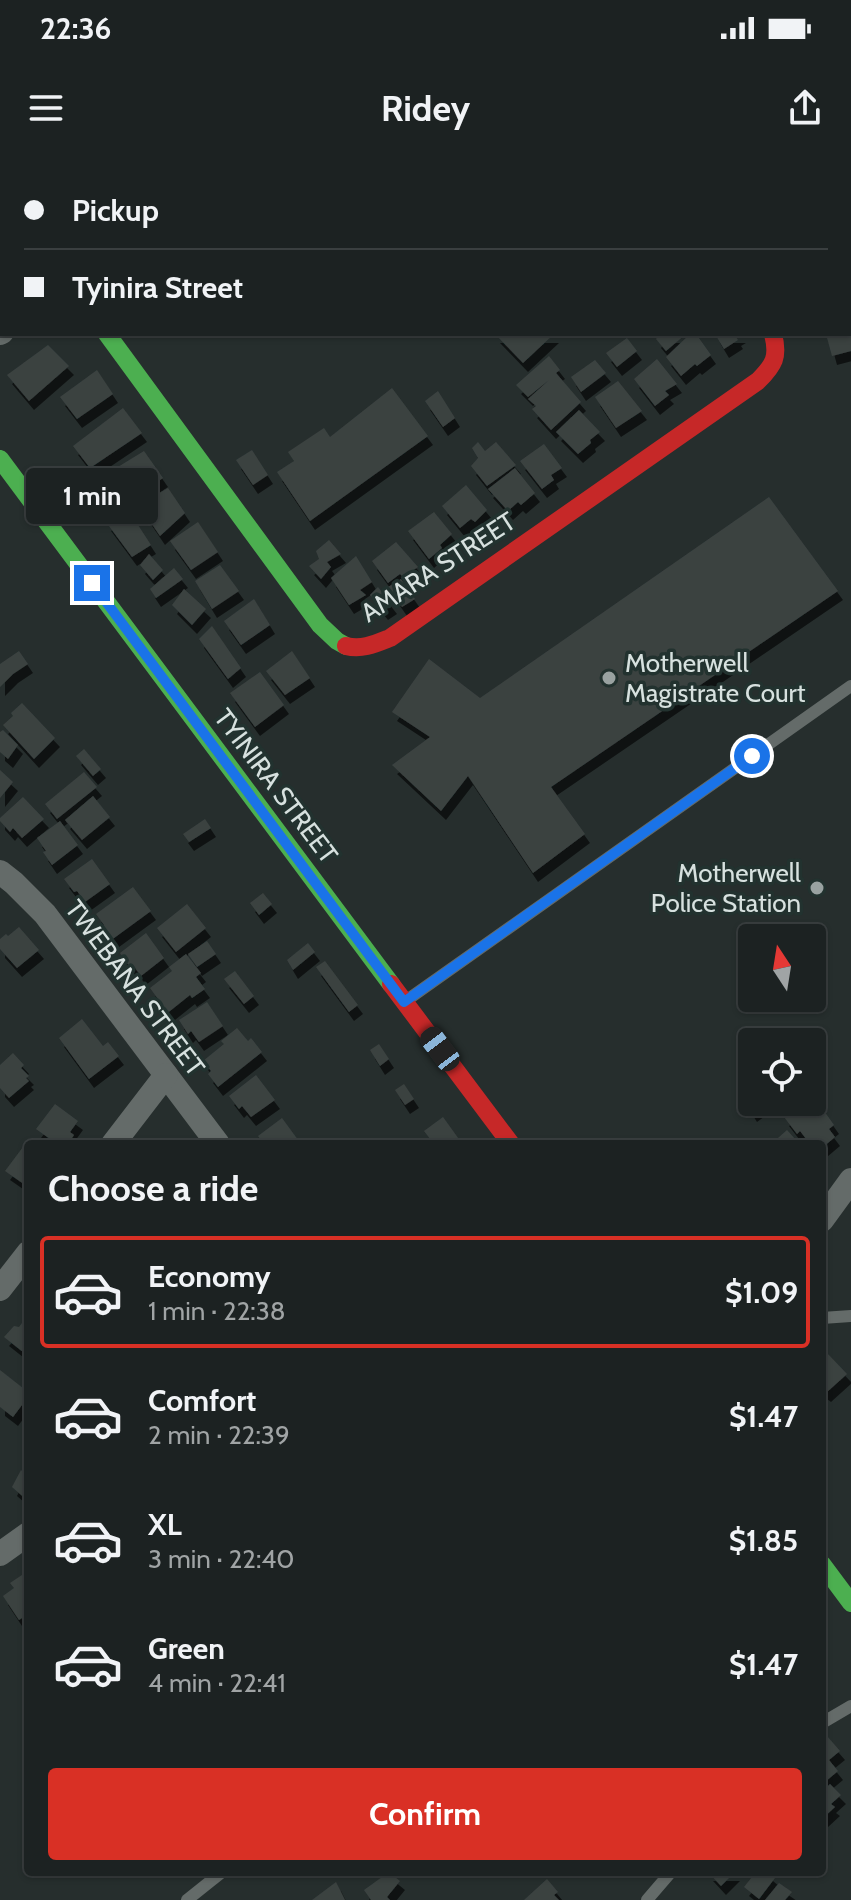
<!DOCTYPE html>
<html lang="en">
<head>
<meta charset="utf-8">
<style>
  body { margin:0; font-family:Cabin,sans-serif; background:#292f2f; color:#f1f3f6; height:100vh; display:flex; flex-direction:column; font-size:30px; white-space:nowrap }
  * { box-sizing:border-box; margin:0 }
  p { font-size:26px; color:#a0a4a5 }
  .icon { flex:none; width:44px; height:44px; fill:none; stroke:currentColor; stroke-width:2; stroke-linecap:round; stroke-linejoin:round }
  .map { position:relative; flex:1; overflow:hidden }
  .drawer { position:absolute; left:24px; top:980px; width:802px; height:736px; display:flex; flex-direction:column; background:#1c2222; border-radius:8px; box-shadow:0 2px 6px #0004,0 0 0 2px #3a3f40 }
  .drawer>* { flex:none }
  .guide { position:absolute; left:0px; top:0px; width:852px; height:176px; box-shadow:0 2px 6px #0004,0 0 0 2px #3a3f40; display:grid; align-content:center; height:176px; padding:0 24px; background:#1c2222 }
  .needle { width:52px; rotate:348deg }
  .tools { position:absolute; left:738px; top:764px; display:grid; gap:16px }
  .tools a { display:grid; place-items:center; width:88px; height:88px; border-radius:8px; background:#1c2222; box-shadow:0 2px 6px #0004,0 0 0 2px #3a3f40; font-size:40px }
  .end { position:absolute; width:36px; height:36px; margin:-18px; border:10px solid #1a73e8; background:#fff; box-shadow:0 0 0 4px #fff }
  .from { border-radius:50% }
  .bubble { position:absolute; height:56px; border-radius:8px; background:#1c2222; box-shadow:0 2px 6px #0004,0 0 0 2px #3a3f40; font-size:26px; font-weight:700; line-height:56px; text-align:center }
  .car { position:absolute; width:24px; height:48px; margin:-24px -12px; border-radius:10px; box-shadow:0 0 6px 2px #0007; background:linear-gradient(#222 24%,#8ab4d8 0 40%,#222 0 76%,#8ab4d8 0 86%,#222 0) }
  .guide b { display:flex; align-items:center; gap:28px; height:76px; font-size:30px }
  .guide b+b { border-top:2px solid #3a3f40 }
  .guide i { width:20px; height:20px; background:#f1f3f6 }
  ul { padding:0; list-style:none }
  li { display:flex; align-items:center; gap:24px; height:112px; margin:0 16px 12px; padding:0 8px; border:4px solid transparent; border-radius:8px }
  li div { flex:1 }
  li b { display:block; font-size:30px }
  li em { font-style:normal; font-weight:700 }
  li.on { border-color:#d93025 }
  li>.icon { width:72px; height:72px; stroke-width:1.5 }
  h2 { padding:0 24px; font-size:36px; line-height:96px }
  .action { display:flex; gap:16px; margin-top:auto; padding:16px 24px }
  .action a { flex:1; height:92px; border-radius:8px; background:#d93025; color:#fff; font-size:32px; font-weight:700; line-height:92px; text-align:center }
  .status { display:flex; justify-content:space-between; align-items:center; height:56px; padding:0 40px; background:#1c2222; direction:ltr }
  .status svg { height:22px; fill:currentColor }
  header { display:flex; justify-content:space-between; align-items:center; height:104px; padding:0 24px; background:#1c2222; font-size:36px; font-weight:700 }
  .map>svg:first-child { display:block }
  .building { fill:#3b4241; filter:url(#shadow) }
  .lines { fill:none; stroke-linecap:round; stroke-linejoin:round }
  .lane { stroke:#646b69; stroke-width:12 }
  .street { stroke:#646b69; stroke-width:24 }
  .fast { stroke:#4caf50; stroke-width:18 }
  .jam { stroke:#c62828; stroke-width:18 }
  .route { stroke:#1a73e8; stroke-width:10 }
  .poi-dot { fill:#99a2a1; stroke:#22322f; stroke-width:3 }
  .labels { text-anchor:middle; dominant-baseline:central; stroke-width:7; stroke-linejoin:round; paint-order:stroke }
  .street-label { font-size:26px; fill:#d7e1df; stroke:#22322f }
  .poi-label { font-size:26px; fill:#d7e1df; stroke:#22322f; text-anchor:start }
</style>
</head>
<body>
<div class="status"><b>22:36</b><svg viewBox="0 0 49 12"><path d="M0 12V9h3v3zM5 12V6h3v6zM10 12V3h3v9zM15 12V0h3v12zM26 1h20v11H26zM47 4h2v5h-2z"/></svg></div>
<header><svg class="icon" aria-label="menu" viewBox="0 0 24 24"><path d="M4 6h16M4 12h16M4 18h16"/></svg>Ridey<svg class="icon" aria-label="share" viewBox="0 0 24 24"><path d="M12 15V3M7 8l5-5 5 5M5 13v7h14v-7"/></svg></header>
<div class="map">
<svg width="851" height="1740" viewBox="0 0 851 1740">
  <defs>
    <filter id="shadow"><feDropShadow dx="5" dy="9" stdDeviation="0" flood-color="#0009"/></filter>
  </defs>
  <rect width="100%" height="100%" fill="#262e2d"/>
  <g class="building">
    <polygon points="495,174 554,174 523,203"/>
    <polygon points="660,174 686,174 666,191 656,179"/>
    <polygon points="690,174 696,174 711,195 697,206 695,204 681,216 666,197"/>
    <polygon points="715,174 741,174 736,177 738,180 724,189"/>
    <polygon points="826,174 851,174 851,191 832,196"/>
    <polygon points="627,178 637,191 617,207 606,193"/>
    <polygon points="48,185 69,206 29,241 7,215"/>
    <polygon points="549,196 560,210 556,213 581,242 551,270 532,249 536,246 528,239 549,220 528,237 516,225"/>
    <polygon points="657,199 677,224 665,231 669,235 655,246 634,219"/>
    <polygon points="595,200 606,213 581,232 571,217"/>
    <polygon points="97,210 113,234 77,259 60,237"/>
    <polygon points="618,221 642,251 616,268 595,237"/>
    <polygon points="392,228 428,276 310,361 277,312 294,301 288,292 324,268 330,277"/>
    <polygon points="438,231 455,258 443,267 425,241"/>
    <polygon points="123,248 142,273 90,308 73,286"/>
    <polygon points="579,250 600,272 590,280 591,283 578,294 556,272"/>
    <polygon points="478,282 485,291 496,282 516,305 487,326 471,306 478,298 472,288"/>
    <polygon points="544,284 562,308 551,315 554,320 542,329 520,301"/>
    <polygon points="252,290 268,315 253,325 236,300"/>
    <polygon points="144,291 163,318 132,339 113,310"/>
    <polygon points="515,308 535,333 521,345 518,342 508,351 488,329"/>
    <polygon points="101,315 121,347 105,358 84,327"/>
    <polygon points="466,325 487,350 475,362 471,359 460,368 442,346"/>
    <polygon points="168,328 185,353 160,376 139,345"/>
    <polygon points="769,337 838,431 551,627 585,674 533,713 468,616 441,651 392,605 430,577 392,552 429,499 480,538"/>
    <polygon points="127,348 151,385 132,397 106,362"/>
    <polygon points="434,352 452,374 440,385 442,388 429,399 408,371"/>
    <polygon points="198,362 218,392 191,410 170,381"/>
    <polygon points="329,380 341,394 327,402 331,407 321,419 309,406 319,399 316,391"/>
    <polygon points="396,382 418,407 403,417 400,414 388,423 372,401"/>
    <polygon points="149,394 163,410 153,420 140,405"/>
    <polygon points="356,396 372,422 360,430 366,435 349,445 331,418"/>
    <polygon points="220,405 239,431 212,449 195,421"/>
    <polygon points="174,408 183,419 156,438 150,429"/>
    <polygon points="401,419 415,439 402,447 388,427"/>
    <polygon points="378,427 392,445 383,451 370,435"/>
    <polygon points="184,429 206,449 192,465 172,445"/>
    <polygon points="254,439 270,465 241,485 224,461"/>
    <polygon points="212,466 241,508 228,519 199,479"/>
    <polygon points="19,491 28,504 13,514 0,527 0,504"/>
    <polygon points="292,491 310,518 285,535 266,511"/>
    <polygon points="260,512 284,545 255,567 230,533"/>
    <polygon points="22,543 55,578 34,599 3,565 13,556 11,553"/>
    <polygon points="3,570 18,585 8,599 0,592 0,572"/>
    <polygon points="84,589 101,609 93,616 76,596"/>
    <polygon points="0,610 13,622 0,638"/>
    <polygon points="84,612 97,627 57,659 45,644"/>
    <polygon points="93,636 110,657 82,680 65,660"/>
    <polygon points="23,637 44,659 22,678 13,668 10,672 0,661 0,658"/>
    <polygon points="205,659 211,668 189,682 183,674"/>
    <polygon points="60,661 78,685 52,705 43,692 46,691 37,678"/>
    <polygon points="92,699 110,724 85,742 77,731 74,732 64,719"/>
    <polygon points="133,727 151,751 110,781 101,768 104,765 96,754"/>
    <polygon points="263,733 272,744 259,755 250,743"/>
    <polygon points="187,744 206,768 176,792 157,768"/>
    <polygon points="19,767 39,790 17,808 0,789 0,779 6,774 8,776"/>
    <polygon points="146,773 164,798 141,816 132,804 129,806 120,793"/>
    <polygon points="207,781 216,794 197,807 188,794"/>
    <polygon points="308,783 315,792 293,810 287,800"/>
    <polygon points="186,794 201,813 196,817 205,829 192,838 190,835 165,855 155,842 158,839 150,828 172,811 169,807"/>
    <polygon points="325,801 358,845 349,852 316,807"/>
    <polygon points="235,811 254,836 244,844 224,819"/>
    <polygon points="207,842 223,866 199,882 191,871 188,874 179,860"/>
    <polygon points="82,859 103,886 108,882 119,896 89,919 59,878"/>
    <polygon points="237,868 248,881 251,878 262,892 218,927 208,914 211,911 203,901 224,884 221,881"/>
    <polygon points="379,884 389,899 380,906 370,890"/>
    <polygon points="13,893 24,905 21,908 29,916 26,918 29,921 9,938 0,928 0,905"/>
    <polygon points="256,915 275,940 251,957 242,946 239,949 229,936"/>
    <polygon points="752,919 752,942 767,942 752,953 737,929"/>
    <polygon points="404,924 414,939 405,945 395,930"/>
    <polygon points="812,934 834,965 829,969 835,977 822,988 822,984 810,984 800,971 797,974 784,957 793,951 791,948 801,942 812,942"/>
    <polygon points="55,944 78,961 70,972 74,975 68,984 57,984 36,969"/>
    <polygon points="443,957 461,982 459,984 434,984 424,971"/>
    <polygon points="282,958 301,984 264,984 258,976"/>
    <polygon points="787,970 796,980 800,984 782,984 778,978"/>
    <polygon points="23,987 28,990 28,1027 5,1011"/>
    <polygon points="28,1155 28,1196 4,1177 14,1166 19,1167"/>
    <polygon points="827,1193 847,1214 826,1233 822,1230 822,1198"/>
    <polygon points="0,1210 28,1232 28,1237 13,1257 0,1247"/>
    <polygon points="21,1310 28,1317 28,1341 12,1327"/>
    <polygon points="22,1415 28,1423 28,1454 19,1460 3,1436 14,1428 10,1423"/>
    <polygon points="827,1576 840,1591 829,1600 838,1611 825,1622 822,1619 822,1581"/>
    <polygon points="830,1624 841,1635 831,1644 835,1647 822,1659 822,1632"/>
    <polygon points="389,1712 400,1721 387,1737 390,1740 371,1740 364,1730"/>
    <polygon points="708,1712 735,1712 721,1726"/>
    <polygon points="756,1712 768,1712 775,1718 759,1739 744,1727"/>
    <polygon points="547,1719 558,1732 554,1735 559,1740 524,1740"/>
    <polygon points="336,1722 345,1740 312,1740"/>
    <polygon points="779,1723 792,1732 785,1740 765,1740"/>
  </g>
  <g class="lines">
    <g class="lane">
      <polyline points="407,840 851,526"/>
      <polyline points="822,1158 851,1156"/>
      <polyline points="822,1563 851,1546"/>
      <polyline points="187,1740 222,1712"/>
      <polyline points="647,1740 671,1712"/>
    </g>
    <g class="street">
      <polyline points="256,2 259,0"/>
      <polyline points="681,2 682,0"/>
      <polyline points="0,173 2,172"/>
      <polyline points="0,712 14,723 45,754 218,984"/>
      <polyline points="113,984 166,915"/>
      <polyline points="822,1060 851,1020"/>
      <polyline points="0,1129 28,1093"/>
      <polyline points="0,1394 28,1374"/>
    </g>
    <g class="fast">
      <polyline points="107,174 320,465 337,481 346,486"/>
      <polyline points="0,299 391,824"/>
      <polyline points="822,1404 851,1443"/>
    </g>
    <g class="jam">
      <path d="M346,486C362,490 375,484 390,478L758,221C774,205 779,197 773,174"/>
      <polyline points="391,824 511,984"/>
    </g>
  </g>
  <g class="lines">
    <polyline class="route" points="92,423 404,842 752,596"/>
  </g>
  <g class="poi-dot">
    <circle cx="609" cy="518" r="8"/>
    <circle cx="817" cy="728" r="8"/>
  </g>
  <g class="labels">
    <g class="street-label">
      <text transform="translate(438 407) rotate(-33)">AMARA STREET</text>
      <text transform="translate(276 626) rotate(53)">TYINIRA STREET</text>
      <text transform="translate(135 828) rotate(53)">TWEBANA STREET</text>
    </g>
    <g class="poi-label">
      <text x="625" y="503">Motherwell<tspan x="625" dy="30">Magistrate Court</tspan></text>
      <text x="801" y="713" text-anchor="end">Motherwell<tspan x="801" dy="30">Police Station</tspan></text>
    </g>
  </g>
</svg>
<div class="tools">
<a><svg class="needle" viewBox="-14 -14 28 28"><path d="M0-13l5 13h-10z" fill="#e53935"/><path d="M0 13l5-13h-10z" fill="#a0a4a5"/></svg></a>
<a><svg class="icon" aria-label="locate" viewBox="0 0 24 24"><circle cx="12" cy="12" r="6"/><path d="M12 2v4M12 18v4M2 12h4M18 12h4"/></svg></a>
</div>
<i class="end from" style="left:752px;top:596px"></i>
<i class="end" style="left:92px;top:423px"></i>
<div class="bubble" style="left:26px;top:308px;width:132px">1 min</div>
<i class="car" style="left:440px;top:889px;rotate:323deg"></i>
<div class="guide">
<b><i class="from"></i>Pickup</b>
<b><i></i>Tyinira Street</b>
</div>
<section class="drawer">
<h2>Choose a ride</h2>
<ul>
<li class="on"><svg class="icon" aria-label="car" viewBox="0 0 24 24"><path d="M5 17H2v-5l4-1 3-4h7l3 4 3 1v5h-3M9 17h6M6 11h13"/><circle cx="7" cy="17" r="2"/><circle cx="17" cy="17" r="2"/></svg><div><b>Economy</b><p>1 min · 22:38</p></div><em>$1.09</em></li>
<li><svg class="icon" aria-label="car" viewBox="0 0 24 24"><path d="M5 17H2v-5l4-1 3-4h7l3 4 3 1v5h-3M9 17h6M6 11h13"/><circle cx="7" cy="17" r="2"/><circle cx="17" cy="17" r="2"/></svg><div><b>Comfort</b><p>2 min · 22:39</p></div><em>$1.47</em></li>
<li><svg class="icon" aria-label="car" viewBox="0 0 24 24"><path d="M5 17H2v-5l4-1 3-4h7l3 4 3 1v5h-3M9 17h6M6 11h13"/><circle cx="7" cy="17" r="2"/><circle cx="17" cy="17" r="2"/></svg><div><b>XL</b><p>3 min · 22:40</p></div><em>$1.85</em></li>
<li><svg class="icon" aria-label="car" viewBox="0 0 24 24"><path d="M5 17H2v-5l4-1 3-4h7l3 4 3 1v5h-3M9 17h6M6 11h13"/><circle cx="7" cy="17" r="2"/><circle cx="17" cy="17" r="2"/></svg><div><b>Green</b><p>4 min · 22:41</p></div><em>$1.47</em></li>
</ul>
<div class="action"><a>Confirm</a></div>
</section>
</div>
</body>
</html>
